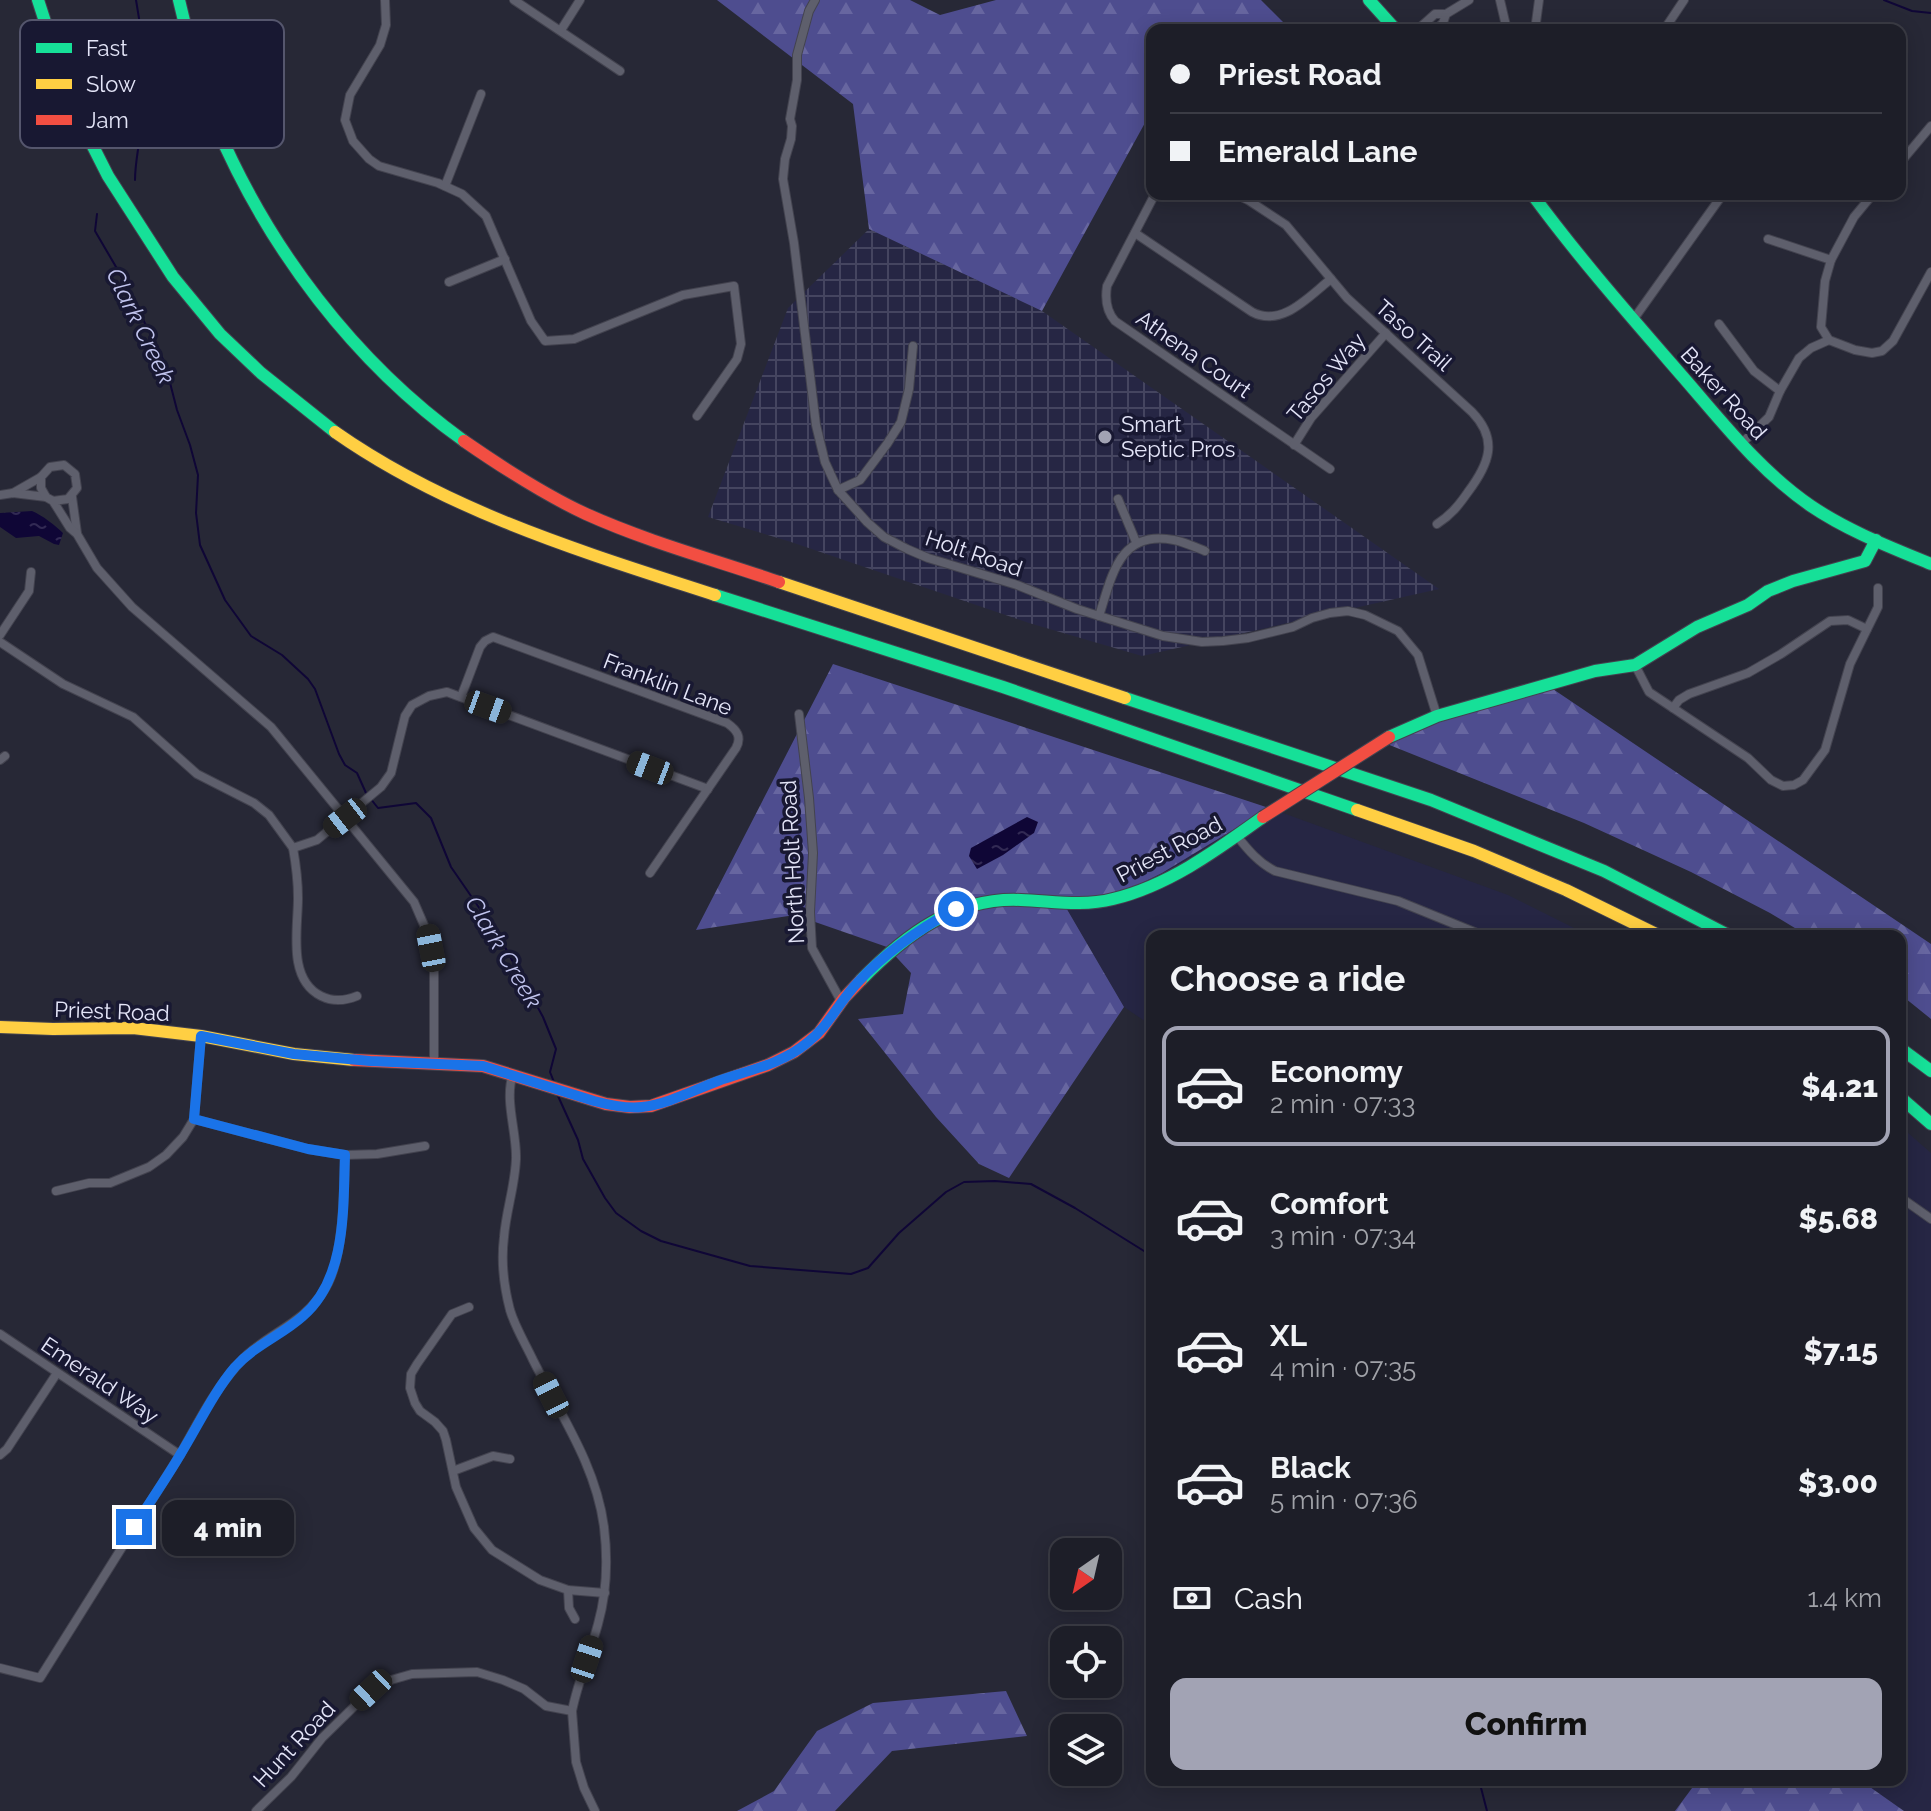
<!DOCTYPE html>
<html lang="en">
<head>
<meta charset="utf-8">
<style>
  body { margin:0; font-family:Raleway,sans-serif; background:#252730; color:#f1f3f6; height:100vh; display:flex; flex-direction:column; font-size:30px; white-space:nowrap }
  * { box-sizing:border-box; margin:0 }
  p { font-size:26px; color:#a0a2a8 }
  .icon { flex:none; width:44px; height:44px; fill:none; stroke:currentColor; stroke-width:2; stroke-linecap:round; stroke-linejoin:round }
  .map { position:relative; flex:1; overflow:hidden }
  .panel { position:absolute; left:1146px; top:930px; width:760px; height:856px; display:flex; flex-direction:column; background:#1d1e28; border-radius:16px; box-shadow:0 4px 20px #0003,0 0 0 2px #3b3c45 }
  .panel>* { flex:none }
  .guide { position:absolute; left:1146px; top:24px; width:760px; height:176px; border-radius:16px; box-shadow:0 4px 20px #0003,0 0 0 2px #3b3c45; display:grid; align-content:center; height:176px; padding:0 24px; background:#1d1e28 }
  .needle { width:52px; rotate:214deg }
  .fabs { position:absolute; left:1050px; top:1538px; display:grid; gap:16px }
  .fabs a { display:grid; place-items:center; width:72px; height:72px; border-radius:16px; background:#1d1e28; box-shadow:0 4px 20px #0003,0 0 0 2px #3b3c45; font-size:40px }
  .end { position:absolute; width:36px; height:36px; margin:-18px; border:10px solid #1a73e8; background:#fff; box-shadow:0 0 0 4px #fff }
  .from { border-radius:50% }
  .bubble { position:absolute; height:56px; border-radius:16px; background:#1d1e28; box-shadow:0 4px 20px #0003,0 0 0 2px #3b3c45; font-size:26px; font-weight:800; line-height:56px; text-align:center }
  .car { position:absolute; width:24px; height:48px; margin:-24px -12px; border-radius:10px; box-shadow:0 0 6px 2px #0007; background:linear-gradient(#222 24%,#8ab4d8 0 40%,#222 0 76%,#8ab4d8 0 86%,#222 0) }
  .guide b { display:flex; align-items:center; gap:28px; height:76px; font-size:30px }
  .guide b+b { border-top:2px solid #3b3c45 }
  .guide i { width:20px; height:20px; background:#f1f3f6 }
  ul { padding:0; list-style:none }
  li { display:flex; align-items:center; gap:24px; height:120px; margin:0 16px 12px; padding:0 8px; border:4px solid transparent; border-radius:16px }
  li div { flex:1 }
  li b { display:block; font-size:30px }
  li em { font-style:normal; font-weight:800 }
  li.selected { border-color:#a2a3b4 }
  li>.icon { width:72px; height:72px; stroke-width:1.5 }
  h2 { padding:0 24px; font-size:36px; line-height:96px }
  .pay { display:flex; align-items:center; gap:20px; height:88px; padding:0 24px; font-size:30px }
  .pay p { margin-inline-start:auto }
  .cta { display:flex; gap:16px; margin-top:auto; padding:16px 24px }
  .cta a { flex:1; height:92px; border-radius:16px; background:#a2a3b4; color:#111; font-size:32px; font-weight:800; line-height:92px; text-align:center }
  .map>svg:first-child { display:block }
  .built { fill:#262644 }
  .industrial { fill:url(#industrial-grid) }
  .forest { fill:url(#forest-firs) }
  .water { fill:url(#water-ripples) }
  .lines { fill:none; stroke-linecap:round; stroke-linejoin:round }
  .stream { stroke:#0f0636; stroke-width:2 }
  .street-casing { stroke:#43434f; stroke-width:10 }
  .fast-casing { stroke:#43434f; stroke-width:14 }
  .slow-casing { stroke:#43434f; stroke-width:14 }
  .jam-casing { stroke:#43434f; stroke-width:14 }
  .street { stroke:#5e5f6c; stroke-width:8 }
  .fast { stroke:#16e098; stroke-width:12 }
  .slow { stroke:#ffcf43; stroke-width:12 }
  .jam { stroke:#f24e42; stroke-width:12 }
  .jam-bridge-casing { stroke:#43434f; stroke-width:14; stroke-linecap:butt }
  .jam-bridge { stroke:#f24e42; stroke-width:12 }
  .route { stroke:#1a73e8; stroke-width:10 }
  .poi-dot { fill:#a2a3b4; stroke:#181832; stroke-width:3 }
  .labels { text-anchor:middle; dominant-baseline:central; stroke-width:7; stroke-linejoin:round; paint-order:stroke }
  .street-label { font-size:22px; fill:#e4e5f8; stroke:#181832 }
  .poi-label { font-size:22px; fill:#e4e5f8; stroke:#181832; text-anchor:start }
  .water-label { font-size:24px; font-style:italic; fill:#c1c4ee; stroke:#181832 }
  .key { fill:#181832; stroke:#55566d; stroke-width:2 }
  .key-label { font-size:22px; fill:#e4e5f8 }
</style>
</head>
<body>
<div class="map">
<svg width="1931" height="1811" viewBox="0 0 1931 1811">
  <defs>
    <pattern id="industrial-grid" width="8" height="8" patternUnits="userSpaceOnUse" patternTransform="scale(2)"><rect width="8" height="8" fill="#262644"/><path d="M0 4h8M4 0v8" fill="none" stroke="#454560"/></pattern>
    <pattern id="forest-firs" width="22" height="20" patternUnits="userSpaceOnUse" patternTransform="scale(2)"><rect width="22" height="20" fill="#4e4d8f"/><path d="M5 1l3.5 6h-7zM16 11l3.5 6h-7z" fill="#6766a0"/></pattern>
    <pattern id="water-ripples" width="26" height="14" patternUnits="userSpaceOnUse" patternTransform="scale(2)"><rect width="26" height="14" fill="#0f0636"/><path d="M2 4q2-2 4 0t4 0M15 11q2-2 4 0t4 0" fill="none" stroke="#322a54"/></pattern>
  </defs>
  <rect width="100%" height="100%" fill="#272836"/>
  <g class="built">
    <polygon points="1269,808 1508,895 1590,936 1152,936 1152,1026 1124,1007 1061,899"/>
    <polygon points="1900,1126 1931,1153 1931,1811 1904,1811 1860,1780 1900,1780"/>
  </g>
  <polygon class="industrial" points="869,229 1042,311 1439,589 1142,656 1029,623 791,542 708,517 788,308"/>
  <g class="forest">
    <polygon points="717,0 910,0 940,15 996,0 1261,0 1291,30 1152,30 1152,110 1042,311 869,229 853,104"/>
    <polygon points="833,664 1269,808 1162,873 1134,887 1096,897 1061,899 1124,1007 1009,1178 979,1164 936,1117 858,1019 903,1014 911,973 887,947 795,915 696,930"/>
    <polygon points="1544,683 1931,944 1931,1019 1900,994 1900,936 1808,936 1770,913 1691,872 1584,823 1377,740"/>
    <polygon points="1006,1691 1027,1736 892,1751 835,1811 737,1811 774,1791 817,1731 873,1703"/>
    <polygon points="1698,1780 1860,1780 1904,1811 1675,1811"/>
  </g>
  <g class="water">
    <path d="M32,511C42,515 56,526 63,533L59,545L54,544L39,536L16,538L0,527V513Z"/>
    <polygon points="1027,817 1038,822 1034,833 1003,855 977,869 969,856 971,848"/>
  </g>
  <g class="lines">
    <g class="stream">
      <polyline points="1884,0 1912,11 1931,13"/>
      <path d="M135,180C135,161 140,143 141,124C145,82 144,42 136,0"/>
      <polyline points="97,214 95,231 119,272 162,357 168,375 177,410 190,445 198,475 196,513 200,545 225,600 251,636 282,655 308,679 315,689 339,754 345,765 357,773 366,793"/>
      <polyline points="370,798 378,808 416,803 431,818 451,867 500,938 543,1017 556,1049 550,1072 554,1082"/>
      <polyline points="558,1096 578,1140 583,1159 605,1198 616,1213 641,1231 661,1241 750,1266 851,1274 868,1268 899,1233 946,1192 964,1182 995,1181 1031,1184 1075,1208 1152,1256"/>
      <polyline points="1479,1780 1487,1811"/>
    </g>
    <defs>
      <g id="street">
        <polyline points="385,0 386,25 380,45 350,95 345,120 353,141 369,159 379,166 438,183 462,194 486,216 531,321 545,341 574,339 683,295 734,286 741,344 737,359 697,416"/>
        <polyline points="514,0 620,71"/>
        <polyline points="815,0 809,11 797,55 797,80 790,119 792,126 791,139 785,159 783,179 794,243 816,425 825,462 838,490 867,522 884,537 907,549 928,558 1017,585 1077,609 1163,636 1202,642 1223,641 1248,638 1293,627 1312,618 1330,613 1348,611 1365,615 1398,631 1418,655 1437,716"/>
        <polyline points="1500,0 1507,30"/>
        <polyline points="561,30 580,0"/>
        <polyline points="1417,30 1435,14 1446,14 1469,0"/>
        <polyline points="1435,30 1443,23 1446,14"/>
        <polyline points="1535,30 1539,0"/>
        <polyline points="1664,30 1684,0"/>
        <polyline points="1900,163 1931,126"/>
        <polyline points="445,186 481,94"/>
        <path d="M1155,194L1107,286C1105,299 1106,311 1115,321L1330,469"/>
        <path d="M1235,194L1248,200L1286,225L1347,298L1472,412C1499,440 1489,464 1468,492C1459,505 1451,515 1437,524"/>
        <polyline points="1873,194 1854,217 1831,260 1825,281 1821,327 1829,340 1855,350 1872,353 1882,351 1893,341 1931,272"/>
        <path d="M1135,233L1252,312C1282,328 1309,296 1331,279"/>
        <polyline points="1768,239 1831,260"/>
        <polyline points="449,282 505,259"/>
        <polyline points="1633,320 1723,194"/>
        <polyline points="1719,324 1754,371 1780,391"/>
        <polyline points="1742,443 1769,417 1780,391 1799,358 1811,348 1829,340"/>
        <polyline points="1294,445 1311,418 1386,333"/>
        <polyline points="838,490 860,480 887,444 901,422 909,389 913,346"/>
        <polyline points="13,493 41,477"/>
        <polyline points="0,495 13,493 46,497"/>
        <polyline points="72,497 77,533"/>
        <polyline points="1118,499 1136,542"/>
        <polyline points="53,501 68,499 77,488 75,474 64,465 50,467 41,477 41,488 46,497 53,501 70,528 77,534 97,568 132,607 271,727 414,902 427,932 434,964 434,1064"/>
        <path d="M1099,616C1112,576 1119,529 1174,540C1184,542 1195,547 1205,551"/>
        <polyline points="0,635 29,591 31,572"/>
        <polyline points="0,642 63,684 133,717 197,774 254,803 269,815 293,848 317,840 381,787 391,773 405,716 412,705 429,696 447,692 708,789"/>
        <polyline points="1635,665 1649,692 1748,758 1771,780 1783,786 1794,785 1803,780 1825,750 1850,664 1878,607 1878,588"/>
        <path d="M461,697L480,647L485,641L493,637L727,723C737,730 742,737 736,748L650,873"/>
        <polyline points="1673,708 1679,700 1689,694 1748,673 1781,654 1830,621 1848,620 1867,629"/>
        <polyline points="799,714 809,798 813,853 810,912 812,948 841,1001"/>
        <polyline points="0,760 5,756"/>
        <path d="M1237,836C1248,850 1259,863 1275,871L1398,901L1484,936"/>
        <path d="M293,848C296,865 298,881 298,898C298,929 287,979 321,996C333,1002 345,1001 357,996"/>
        <path d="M513,1074C504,1100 517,1132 516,1159C515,1186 506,1211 504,1237C501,1261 504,1287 510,1310C515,1327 525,1343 533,1360C560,1414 596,1465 604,1527C608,1560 607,1592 598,1624C590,1654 578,1681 572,1711"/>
        <polyline points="194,1119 308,1149 345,1155 377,1154 425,1146"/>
        <polyline points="56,1191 89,1183 110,1183 149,1167 166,1155 183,1137 194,1119 201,1036"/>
        <polyline points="1900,1197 1931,1219"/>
        <polyline points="469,1307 452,1314 417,1364 411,1374 410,1388 415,1403 420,1411 435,1422 443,1431 446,1440 456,1487 474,1528 492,1550 540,1580 568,1590 605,1593"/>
        <polyline points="0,1334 180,1455"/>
        <polyline points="0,1455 7,1449 57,1373"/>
        <polyline points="453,1471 493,1456 510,1459"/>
        <polyline points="568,1590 569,1608 575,1619"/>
        <path d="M0,1668L40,1678L180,1455C199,1420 219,1381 248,1354C275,1330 307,1321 326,1287C344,1256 344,1192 345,1155"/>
        <polyline points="256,1811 291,1777 322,1738 371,1690 391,1680 412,1674 477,1672 503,1680 524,1689 546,1706 572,1711 576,1762 584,1788 595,1811"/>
      </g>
      <g id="fast">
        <polyline points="38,0 72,105 108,176 173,277 220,334 261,373 335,432"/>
        <path d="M179,0C189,41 199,84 215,123C268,248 354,362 464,441"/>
        <polyline points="1369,0 1396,30"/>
        <path d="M1532,194C1579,258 1631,317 1683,377C1723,423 1760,471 1811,506C1848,531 1890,547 1931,564"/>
        <polyline points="715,595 1003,687 1357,810"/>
        <polyline points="1125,698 1431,800 1604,871 1730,936"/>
        <polyline points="1389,737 1437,716 1595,671 1635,665 1697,627 1748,605 1768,591 1793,581 1865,561 1876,540"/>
        <path d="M861,980C906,934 955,897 1021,900C1052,901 1082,907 1113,899C1168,886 1217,850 1263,817"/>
        <polyline points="1900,1048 1931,1071"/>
        <polyline points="1900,1097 1931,1124"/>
      </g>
      <g id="slow">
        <path d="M335,432C449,512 583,552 715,595"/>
        <polyline points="779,582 1125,698"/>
        <polyline points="1357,810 1474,851 1566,890 1660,936"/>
        <polyline points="0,1027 53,1029 133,1028 201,1036 294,1054 354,1060"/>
      </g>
      <g id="jam">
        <path d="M464,441C503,468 543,494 586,514C648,542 715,560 779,582"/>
        <polyline points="354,1060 483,1066 606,1104 630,1107 651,1106 768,1065 794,1052 819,1033 844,998 861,980"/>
      </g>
    </defs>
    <use href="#street" class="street-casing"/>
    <use href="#fast" class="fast-casing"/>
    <use href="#slow" class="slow-casing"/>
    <use href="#jam" class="jam-casing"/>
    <use href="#street" class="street"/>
    <use href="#fast" class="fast"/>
    <use href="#slow" class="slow"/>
    <use href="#jam" class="jam"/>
    <defs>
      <polyline id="jam-bridge" points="1263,817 1389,737"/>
    </defs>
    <use href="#jam-bridge" class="jam-bridge-casing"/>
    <use href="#jam-bridge" class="jam-bridge"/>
  </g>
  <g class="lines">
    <path class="route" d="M134,1527C149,1503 166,1479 180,1455C198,1426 213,1393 235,1367C255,1345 282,1335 303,1316C347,1278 343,1208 345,1155L308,1149L194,1119L201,1036L294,1054L370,1061L483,1066L594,1101C609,1105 627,1109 642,1107C668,1104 694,1090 718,1081C749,1070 780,1065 807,1043C829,1026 839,1002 858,982C885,953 921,928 956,909"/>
  </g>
  <circle class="poi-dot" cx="1105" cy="437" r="8"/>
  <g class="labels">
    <g class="street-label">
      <text transform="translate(1414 335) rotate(42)">Taso Trail</text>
      <text transform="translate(1194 354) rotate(35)">Athena Court</text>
      <text transform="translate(1326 377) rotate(-50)">Tasos Way</text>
      <text transform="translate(1724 393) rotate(48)">Baker Road</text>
      <text transform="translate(974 553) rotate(19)">Holt Road</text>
      <text transform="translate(668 684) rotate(21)">Franklin Lane</text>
      <text transform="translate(1169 849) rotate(-28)">Priest Road</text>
      <text transform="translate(792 862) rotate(-93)">North Holt Road</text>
      <text transform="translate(112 1011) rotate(2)">Priest Road</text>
      <text transform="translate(100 1380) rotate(34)">Emerald Way</text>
      <text transform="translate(294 1744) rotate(-47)">Hunt Road</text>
    </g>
    <g class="poi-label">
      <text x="1121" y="424">Smart<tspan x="1121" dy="25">Septic Pros</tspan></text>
    </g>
    <g class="water-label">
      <text transform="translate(141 326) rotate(64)">Clark Creek</text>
      <text transform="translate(504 952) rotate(59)">Clark Creek</text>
    </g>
  </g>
  <rect x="20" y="20" width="264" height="128" rx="12" class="key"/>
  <rect x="36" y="43" width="36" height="10" fill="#16e098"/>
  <rect x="36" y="79" width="36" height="10" fill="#ffcf43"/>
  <rect x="36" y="115" width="36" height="10" fill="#f24e42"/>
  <g class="key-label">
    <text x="86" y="56">Fast</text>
    <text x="86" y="92">Slow</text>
    <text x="86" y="128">Jam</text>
  </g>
</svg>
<div class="fabs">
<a><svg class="needle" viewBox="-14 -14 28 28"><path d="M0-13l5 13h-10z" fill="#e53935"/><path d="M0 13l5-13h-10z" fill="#a0a2a8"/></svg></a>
<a><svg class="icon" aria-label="locate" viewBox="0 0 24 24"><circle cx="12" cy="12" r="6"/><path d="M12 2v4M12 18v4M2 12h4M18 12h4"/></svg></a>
<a><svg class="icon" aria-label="layers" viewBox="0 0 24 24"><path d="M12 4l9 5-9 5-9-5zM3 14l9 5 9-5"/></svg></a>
</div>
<i class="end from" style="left:956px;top:909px"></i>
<i class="end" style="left:134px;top:1527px"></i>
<div class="bubble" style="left:162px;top:1500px;width:132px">4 min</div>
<i class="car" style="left:488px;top:707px;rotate:110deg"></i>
<i class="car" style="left:650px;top:768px;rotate:291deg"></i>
<i class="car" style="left:345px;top:818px;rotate:232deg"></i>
<i class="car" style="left:431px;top:948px;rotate:349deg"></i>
<i class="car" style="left:551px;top:1395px;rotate:333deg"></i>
<i class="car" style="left:587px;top:1659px;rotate:18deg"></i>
<i class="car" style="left:371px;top:1690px;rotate:227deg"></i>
<div class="guide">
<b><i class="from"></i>Priest Road</b>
<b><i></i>Emerald Lane</b>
</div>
<section class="panel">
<h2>Choose a ride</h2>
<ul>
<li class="selected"><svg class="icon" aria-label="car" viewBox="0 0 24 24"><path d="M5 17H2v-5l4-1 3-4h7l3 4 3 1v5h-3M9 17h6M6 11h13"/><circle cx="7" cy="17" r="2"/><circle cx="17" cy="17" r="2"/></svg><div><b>Economy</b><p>2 min · 07:33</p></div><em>$4.21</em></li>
<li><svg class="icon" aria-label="car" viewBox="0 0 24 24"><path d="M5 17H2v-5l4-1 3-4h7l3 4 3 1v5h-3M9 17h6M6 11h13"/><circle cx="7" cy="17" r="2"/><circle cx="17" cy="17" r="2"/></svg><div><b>Comfort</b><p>3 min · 07:34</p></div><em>$5.68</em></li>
<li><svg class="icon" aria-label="car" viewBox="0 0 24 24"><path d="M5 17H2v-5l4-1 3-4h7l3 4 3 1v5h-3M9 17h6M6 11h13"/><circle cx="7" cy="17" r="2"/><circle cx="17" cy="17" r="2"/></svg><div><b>XL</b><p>4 min · 07:35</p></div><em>$7.15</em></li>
<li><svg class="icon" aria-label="car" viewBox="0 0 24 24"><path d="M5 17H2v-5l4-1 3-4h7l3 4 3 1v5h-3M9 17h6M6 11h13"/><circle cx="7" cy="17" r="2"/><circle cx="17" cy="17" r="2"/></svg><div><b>Black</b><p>5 min · 07:36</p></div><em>$3.00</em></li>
</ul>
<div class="pay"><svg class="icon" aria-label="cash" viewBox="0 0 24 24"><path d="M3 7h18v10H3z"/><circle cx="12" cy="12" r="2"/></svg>Cash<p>1.4 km</p></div>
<div class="cta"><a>Confirm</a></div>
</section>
</div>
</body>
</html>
